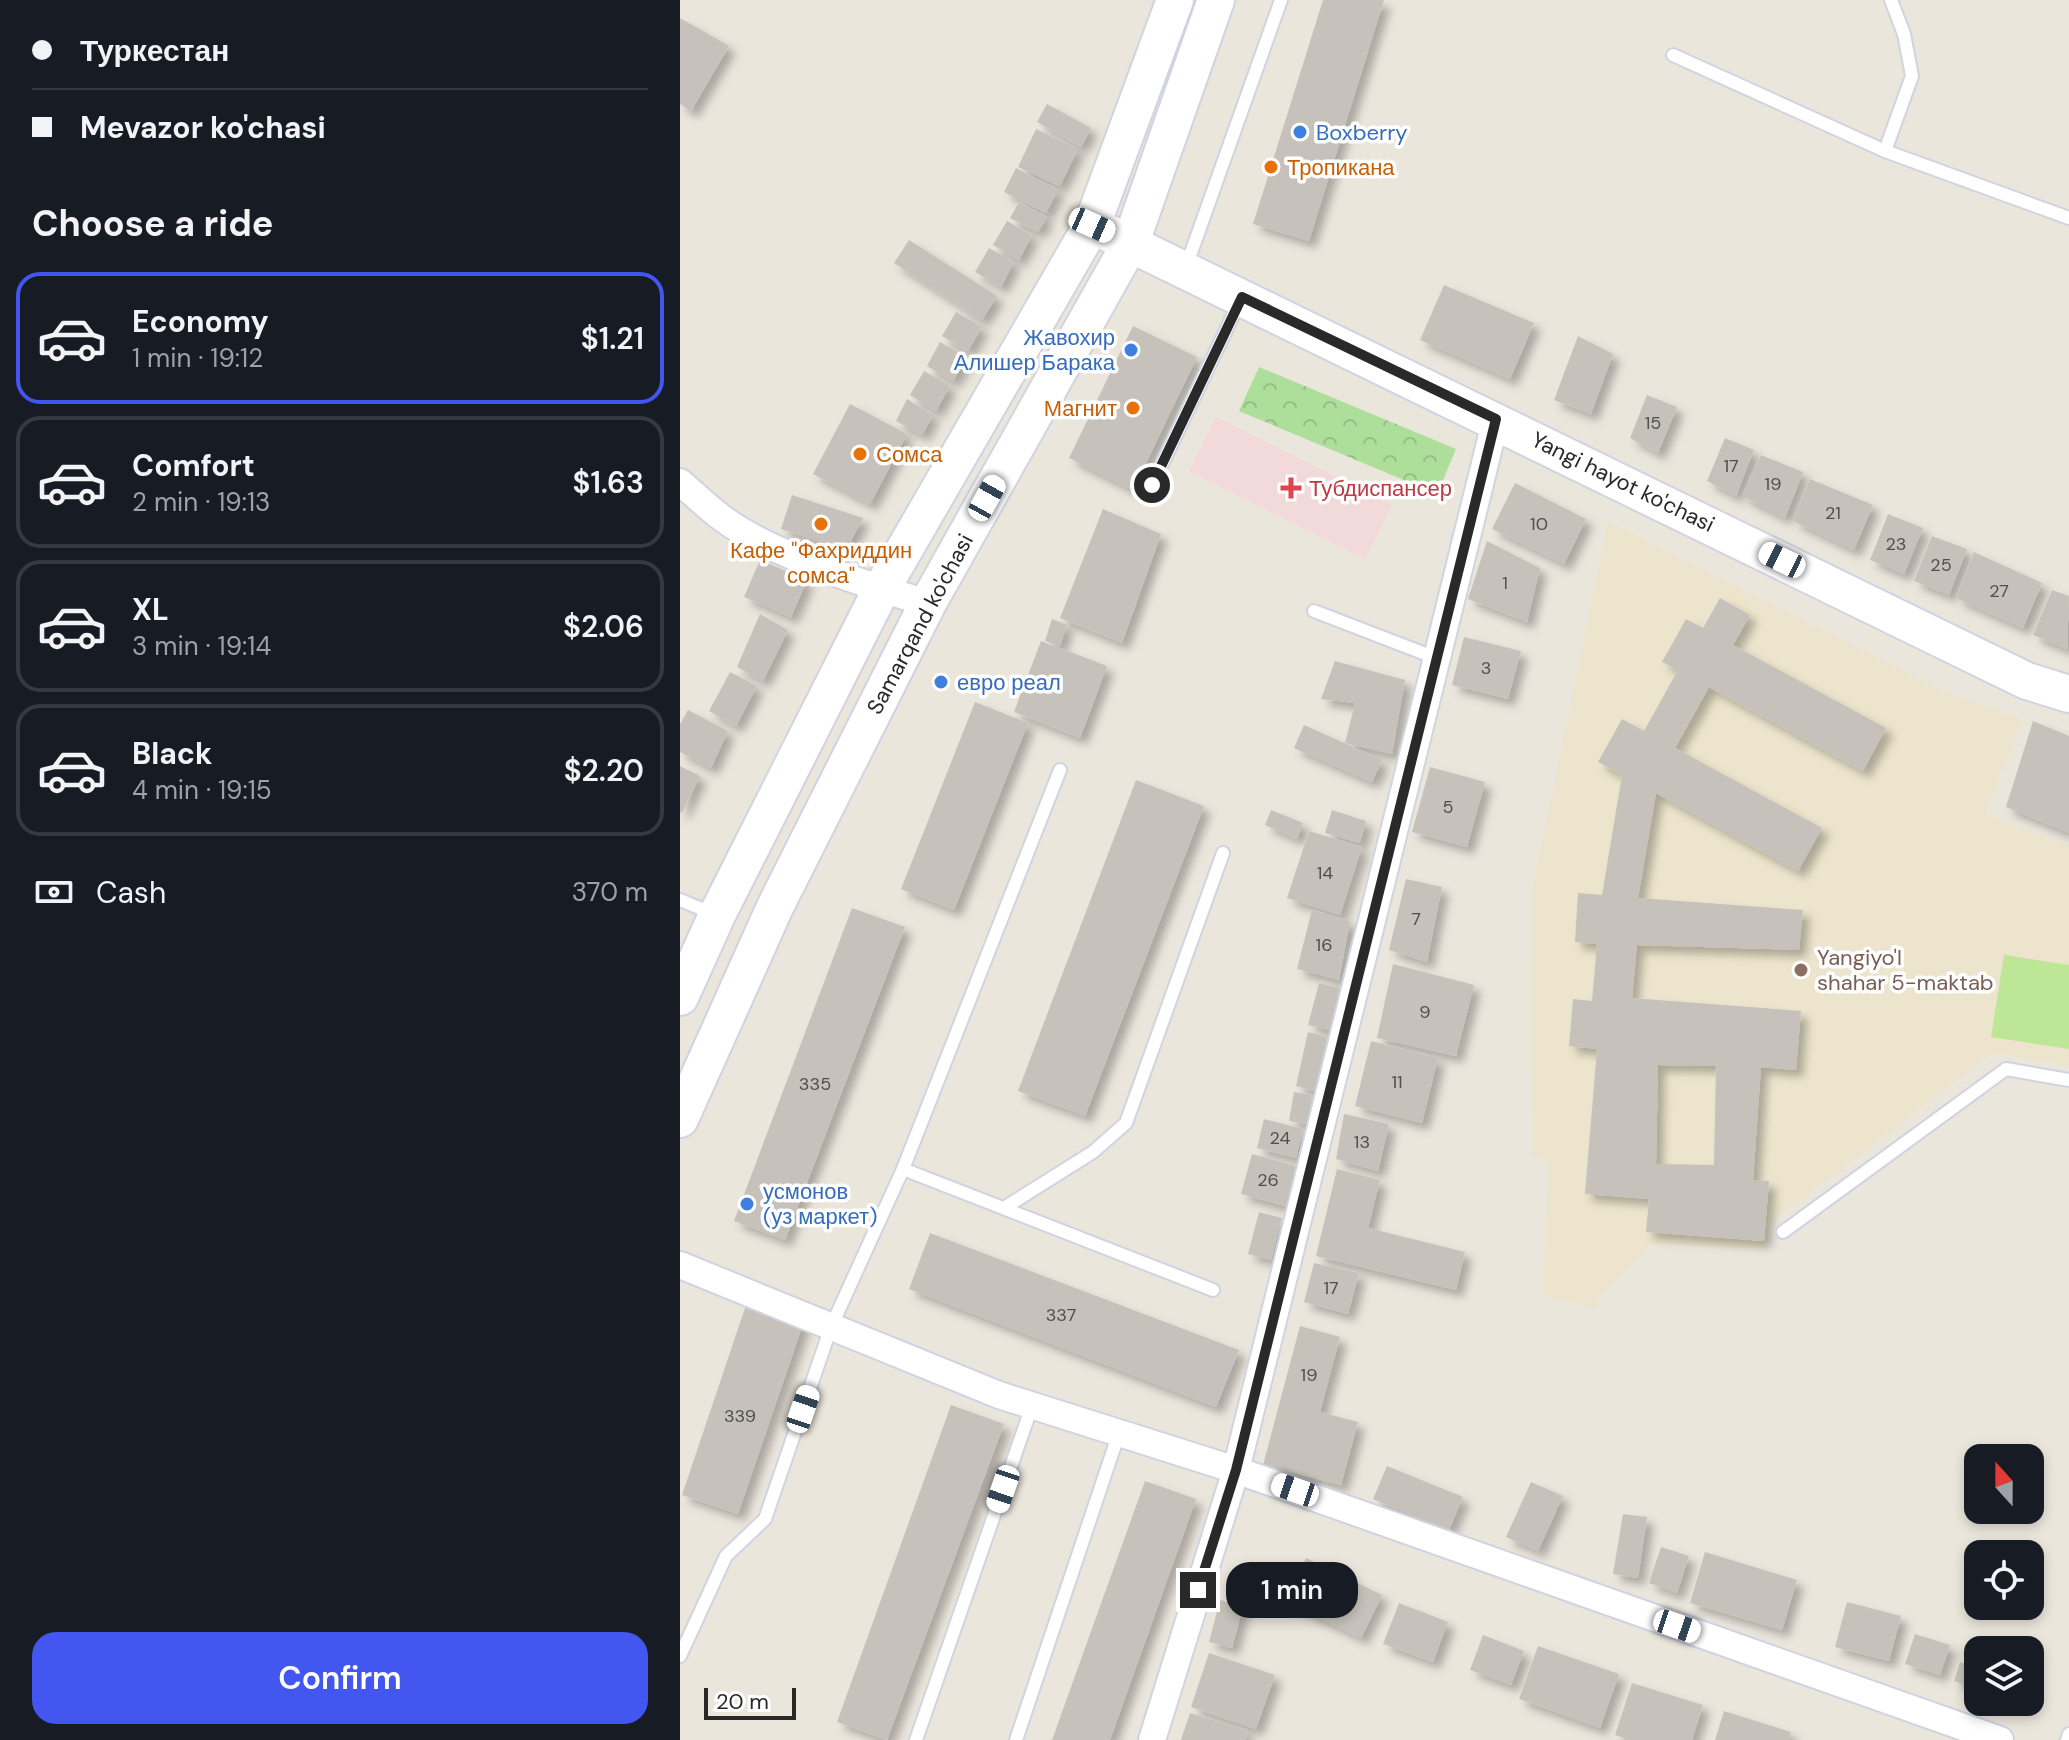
<!DOCTYPE html>
<html lang="en">
<head>
<meta charset="utf-8">
<style>
  body { margin:0; font-family:"DM Sans",sans-serif; background:#20242c; color:#f1f3f6; height:100vh; display:flex; flex-direction:column; font-size:30px; white-space:nowrap }
  * { box-sizing:border-box; margin:0 }
  p { font-size:26px; color:#9ea1a6 }
  .icon { flex:none; width:44px; height:44px; fill:none; stroke:currentColor; stroke-width:2; stroke-linecap:round; stroke-linejoin:round }
  .map { position:relative; flex:1; overflow:hidden }
  .side { display:flex; flex-direction:column; background:#171b24; width:680px }
  .side>* { flex:none }
  .guide { display:grid; align-content:center; height:176px; padding:0 32px; background:#171b24 }
  .needle { width:52px; rotate:339deg }
  .tools { position:absolute; left:1284px; top:1444px; display:grid; gap:16px }
  .tools a { display:grid; place-items:center; width:80px; height:80px; border-radius:16px; background:#171b24; box-shadow:0 4px 12px #0003; font-size:40px }
  .scale { position:absolute; left:24px; bottom:20px; width:92px; box-sizing:border-box; padding-left:8px; border:4px solid #292929; border-top:0; font-size:22px; line-height:28px; white-space:nowrap; color:#292929; -webkit-text-stroke:6px #fff; paint-order:stroke }
  .end { position:absolute; width:36px; height:36px; margin:-18px; border:10px solid #292929; background:#fff; box-shadow:0 0 0 4px #fff }
  .from { border-radius:50% }
  .bubble { position:absolute; height:56px; border-radius:24px; background:#171b24; box-shadow:0 4px 12px #0003; font-size:26px; font-weight:600; line-height:56px; text-align:center }
  .car { position:absolute; width:24px; height:48px; margin:-24px -12px; border-radius:10px; box-shadow:0 0 6px 2px #0007; background:linear-gradient(#fff 24%,#345 0 40%,#fff 0 76%,#345 0 86%,#fff 0) }
  .guide b { display:flex; align-items:center; gap:28px; height:76px; font-size:30px }
  .guide b+b { border-top:2px solid #363941 }
  .guide i { width:20px; height:20px; background:#f1f3f6 }
  ul { padding:0; list-style:none }
  li { display:flex; align-items:center; gap:24px; height:132px; margin:0 16px 12px; padding:0 16px; border:4px solid #363941; border-radius:24px }
  li div { flex:1 }
  li b { display:block; font-size:30px }
  li em { font-style:normal; font-weight:600 }
  li.on { border-color:#4356f0 }
  li>.icon { width:72px; height:72px; stroke-width:1.5 }
  h2 { padding:0 32px; font-size:36px; line-height:96px }
  .pay { display:flex; align-items:center; gap:20px; height:88px; padding:0 32px; font-size:30px }
  .pay p { margin-inline-start:auto }
  .cta { display:flex; gap:16px; margin-top:auto; padding:16px 32px }
  .cta a { flex:1; height:92px; border-radius:24px; background:#4356f0; color:#fff; font-size:32px; font-weight:600; line-height:92px; text-align:center }
  main { display:flex; flex:1; min-height:0 }
  .map>svg:first-child { display:block }
  .education { fill:#ece4cc }
  .medical { fill:#f1dad9 }
  .park { fill:url(#park-crowns) }
  .pitch { fill:#bee697 }
  .building { fill:#c6c2bb; fill-rule:evenodd; filter:url(#shadow) }
  .lines { fill:none; stroke-linecap:round; stroke-linejoin:round }
  .lane-casing { stroke:#d1d3e1; stroke-width:16 }
  .street-casing { stroke:#d1d3e1; stroke-width:30 }
  .secondary-casing { stroke:#d1d3e1; stroke-width:40 }
  .lane { stroke:#fff; stroke-width:12 }
  .street { stroke:#fff; stroke-width:26 }
  .secondary { stroke:#fff; stroke-width:36 }
  .route { stroke:#292929; stroke-width:10 }
  .shop-dot { fill:#3f7fe0; stroke:#fff; stroke-width:3 }
  .food-dot { fill:#e8710a; stroke:#fff; stroke-width:3 }
  .health-dot { fill:#e0444e; stroke:#fff; stroke-width:3 }
  .education-dot { fill:#8d6e63; stroke:#fff; stroke-width:3 }
  .labels { text-anchor:middle; dominant-baseline:central; stroke-width:7; stroke-linejoin:round; paint-order:stroke }
  .number-label { font-size:18px; fill:#504f4e }
  .shop-label { font-size:22px; fill:#366cbe; stroke:#fff; text-anchor:start }
  .food-label { font-size:22px; fill:#c56008; stroke:#fff; text-anchor:start }
  .street-label { font-size:22px; fill:#292929; stroke:#fff }
  .health-label { font-size:22px; fill:#be3a42; stroke:#fff; text-anchor:start }
  .education-label { font-size:22px; fill:#785e54; stroke:#fff; text-anchor:start }
</style>
</head>
<body>
<main>
<section class="side">
<div class="guide">
<b><i class="from"></i>Туркестан</b>
<b><i></i>Mevazor ko'chasi</b>
</div>
<h2>Choose a ride</h2>
<ul>
<li class="on"><svg class="icon" aria-label="car" viewBox="0 0 24 24"><path d="M5 17H2v-5l4-1 3-4h7l3 4 3 1v5h-3M9 17h6M6 11h13"/><circle cx="7" cy="17" r="2"/><circle cx="17" cy="17" r="2"/></svg><div><b>Economy</b><p>1 min · 19:12</p></div><em>$1.21</em></li>
<li><svg class="icon" aria-label="car" viewBox="0 0 24 24"><path d="M5 17H2v-5l4-1 3-4h7l3 4 3 1v5h-3M9 17h6M6 11h13"/><circle cx="7" cy="17" r="2"/><circle cx="17" cy="17" r="2"/></svg><div><b>Comfort</b><p>2 min · 19:13</p></div><em>$1.63</em></li>
<li><svg class="icon" aria-label="car" viewBox="0 0 24 24"><path d="M5 17H2v-5l4-1 3-4h7l3 4 3 1v5h-3M9 17h6M6 11h13"/><circle cx="7" cy="17" r="2"/><circle cx="17" cy="17" r="2"/></svg><div><b>XL</b><p>3 min · 19:14</p></div><em>$2.06</em></li>
<li><svg class="icon" aria-label="car" viewBox="0 0 24 24"><path d="M5 17H2v-5l4-1 3-4h7l3 4 3 1v5h-3M9 17h6M6 11h13"/><circle cx="7" cy="17" r="2"/><circle cx="17" cy="17" r="2"/></svg><div><b>Black</b><p>4 min · 19:15</p></div><em>$2.20</em></li>
</ul>
<div class="pay"><svg class="icon" aria-label="cash" viewBox="0 0 24 24"><path d="M3 7h18v10H3z"/><circle cx="12" cy="12" r="2"/></svg>Cash<p>370 m</p></div>
<div class="cta"><a>Confirm</a></div>
</section>
<div class="map">
<svg width="1389" height="1740" viewBox="0 0 1389 1740">
  <defs>
    <pattern id="park-crowns" width="20" height="18" patternUnits="userSpaceOnUse" patternTransform="scale(2)"><rect width="20" height="18" fill="#addf9b"/><path d="M2 6a3 3 0 1 1 6 0M12 15a3 3 0 1 1 6 0" fill="none" stroke="#95bf86"/></pattern>
    <filter id="shadow"><feDropShadow dx="7" dy="7" stdDeviation="4" flood-color="#0004"/></filter>
  </defs>
  <rect width="100%" height="100%" fill="#ebe6dc"/>
  <polygon class="education" points="928,521 1263,691 1342,719 1305,814 1389,845 1389,1066 1312,1053 1090,1223 1086,1249 971,1244 919,1295 916,1308 863,1295 869,1162 852,1155 853,888"/>
  <polygon class="medical" points="536,417 712,505 685,559 509,471"/>
  <polygon class="park" points="579,367 776,449 757,494 559,411"/>
  <polygon class="pitch" points="1324,955 1389,965 1389,1049 1311,1037"/>
  <g class="building">
    <polygon points="643,0 704,0 629,241 573,224"/>
    <polygon points="0,18 49,46 11,111 0,104"/>
    <polygon points="367,104 411,128 401,147 357,122"/>
    <polygon points="356,129 398,149 380,186 338,167"/>
    <polygon points="336,168 378,190 366,213 324,192"/>
    <polygon points="339,202 367,217 358,232 330,218"/>
    <polygon points="327,221 352,235 339,260 313,245"/>
    <polygon points="229,240 317,296 302,320 214,263"/>
    <polygon points="309,248 334,262 321,287 295,272"/>
    <polygon points="764,285 854,323 830,379 740,340"/>
    <polygon points="276,312 302,327 288,351 262,336"/>
    <polygon points="453,326 517,357 453,490 389,458"/>
    <polygon points="898,336 933,354 911,414 874,400"/>
    <polygon points="260,342 287,357 273,381 247,366"/>
    <polygon points="244,371 270,386 256,411 230,395"/>
    <polygon points="967,395 997,407 978,453 950,438"/>
    <polygon points="227,399 253,415 242,435 216,421"/>
    <polygon points="170,404 227,434 190,504 133,474"/>
    <polygon points="1045,438 1074,450 1056,496 1027,481"/>
    <polygon points="1081,455 1123,472 1105,518 1062,496"/>
    <polygon points="1130,479 1193,505 1174,550 1113,521"/>
    <polygon points="835,483 906,519 884,564 812,529"/>
    <polygon points="112,495 183,518 166,550 101,529"/>
    <polygon points="423,509 481,534 442,643 380,618"/>
    <polygon points="1208,514 1243,528 1224,574 1190,560"/>
    <polygon points="1252,536 1287,549 1269,595 1234,581"/>
    <polygon points="807,541 860,568 847,622 788,599"/>
    <polygon points="1294,552 1362,583 1343,628 1276,598"/>
    <polygon points="80,560 127,580 111,617 64,597"/>
    <polygon points="1372,590 1389,596 1387,649 1353,635"/>
    <path d="M1040,598L1070,615L1053,645L1206,728L1183,771L1029,687L995,748L1142,828L1118,871L976,793L958,898L1123,910L1119,950L957,945L952,998L1121,1011L1116,1070L1081,1067L1073,1180L1089,1181L1084,1241L966,1232L969,1199L905,1194L917,1049L889,1046L893,999L912,1001L917,944L895,942L898,893L922,895L942,775L918,762L942,719L964,731L998,670L982,662L1006,619L1023,628ZM978,1065L1036,1066L1034,1165L976,1164Z"/>
    <polygon points="80,614 108,630 83,681 57,667"/>
    <polygon points="372,619 387,625 380,646 365,641"/>
    <polygon points="784,637 841,651 828,699 772,685"/>
    <polygon points="361,641 427,666 400,738 334,712"/>
    <polygon points="655,661 725,680 712,754 665,743 675,703 641,699"/>
    <polygon points="50,672 77,686 56,726 29,711"/>
    <polygon points="295,702 348,723 274,910 221,889"/>
    <polygon points="8,710 48,731 31,768 0,752 0,724"/>
    <polygon points="1353,721 1389,736 1389,833 1326,807"/>
    <polygon points="624,725 702,760 692,782 614,748"/>
    <polygon points="0,766 20,776 2,813 0,812"/>
    <polygon points="750,767 805,782 787,847 732,832"/>
    <polygon points="456,780 524,806 405,1116 338,1091"/>
    <polygon points="591,810 623,823 617,839 585,825"/>
    <polygon points="652,810 686,821 680,843 645,833"/>
    <polygon points="629,831 682,847 660,915 607,898"/>
    <polygon points="726,879 762,887 747,962 709,950"/>
    <polygon points="172,908 225,927 105,1240 54,1221"/>
    <polygon points="632,910 670,921 659,980 617,969"/>
    <polygon points="713,964 794,985 776,1056 697,1038"/>
    <polygon points="639,983 660,988 649,1030 628,1025"/>
    <polygon points="628,1032 647,1037 635,1091 616,1086"/>
    <polygon points="691,1041 758,1058 742,1123 675,1106"/>
    <polygon points="614,1092 632,1095 627,1124 609,1121"/>
    <polygon points="664,1114 709,1124 698,1171 656,1159"/>
    <polygon points="584,1119 623,1129 616,1158 577,1148"/>
    <polygon points="572,1154 616,1166 605,1206 561,1194"/>
    <polygon points="657,1169 700,1180 688,1228 785,1252 776,1290 636,1256"/>
    <polygon points="579,1212 602,1218 591,1260 568,1254"/>
    <polygon points="250,1233 559,1350 536,1407 229,1289"/>
    <polygon points="634,1263 679,1273 668,1314 624,1302"/>
    <polygon points="68,1299 125,1318 58,1514 2,1495"/>
    <polygon points="620,1326 660,1337 640,1412 678,1422 661,1485 583,1465"/>
    <polygon points="271,1405 324,1424 207,1740 157,1722"/>
    <polygon points="707,1466 783,1497 769,1530 693,1499"/>
    <polygon points="465,1481 516,1499 430,1740 372,1740"/>
    <polygon points="851,1482 883,1496 858,1551 826,1537"/>
    <polygon points="943,1514 967,1517 958,1578 933,1574"/>
    <polygon points="981,1547 1009,1556 997,1593 969,1583"/>
    <polygon points="1025,1552 1117,1580 1102,1630 1010,1603"/>
    <polygon points="626,1558 702,1595 681,1638 605,1602"/>
    <polygon points="540,1600 563,1606 552,1648 529,1642"/>
    <polygon points="1167,1602 1221,1616 1209,1661 1155,1647"/>
    <polygon points="719,1603 768,1622 753,1662 703,1644"/>
    <polygon points="1235,1634 1270,1645 1260,1675 1225,1664"/>
    <polygon points="803,1635 844,1651 831,1685 790,1670"/>
    <polygon points="858,1646 939,1674 920,1728 839,1699"/>
    <polygon points="529,1653 595,1675 576,1729 511,1707"/>
    <polygon points="1280,1662 1298,1668 1298,1689 1274,1681"/>
    <polygon points="952,1683 1023,1705 1012,1740 951,1740 935,1735"/>
    <polygon points="1044,1711 1111,1732 1108,1740 1035,1740"/>
    <polygon points="510,1713 568,1731 565,1740 501,1740"/>
  </g>
  <g class="lines">
    <defs>
      <g id="lane">
        <polyline points="993,55 1205,151 1389,218"/>
        <polyline points="1205,151 1232,76 1224,34 1211,0"/>
        <polyline points="506,267 601,0"/>
        <polyline points="472,485 560,301"/>
        <polyline points="634,611 756,658"/>
        <polyline points="0,900 34,914"/>
        <polyline points="223,1169 380,770"/>
        <polyline points="324,1208 413,1152 446,1123 543,853"/>
        <polyline points="1103,1232 1326,1069 1389,1080"/>
        <polyline points="0,1656 46,1556 85,1519 151,1327 223,1169 533,1290"/>
        <polyline points="236,1740 352,1406"/>
        <polyline points="336,1740 439,1433"/>
        <polyline points="1387,1740 1389,1734"/>
      </g>
      <g id="street">
        <path d="M0,482C14,494 27,507 42,518C88,553 192,587 248,603"/>
        <polyline points="0,1265 319,1395 556,1470 1320,1740"/>
        <polyline points="472,1740 556,1470 816,419"/>
      </g>
      <g id="secondary">
        <polyline points="428,233 1347,681 1389,694"/>
        <polyline points="0,997 37,915 201,590 412,225 495,0"/>
        <polyline points="0,1119 95,907 248,603 451,242 536,0"/>
      </g>
    </defs>
    <use href="#lane" class="lane-casing"/>
    <use href="#street" class="street-casing"/>
    <use href="#secondary" class="secondary-casing"/>
    <use href="#lane" class="lane"/>
    <use href="#street" class="street"/>
    <use href="#secondary" class="secondary"/>
  </g>
  <g class="lines">
    <polyline class="route" points="472,485 562,297 816,419 556,1470 518,1590"/>
  </g>
  <g class="shop-dot">
    <circle cx="620" cy="132" r="8"/>
    <circle cx="451" cy="350" r="8"/>
    <circle cx="261" cy="682" r="8"/>
    <circle cx="67" cy="1204" r="8"/>
  </g>
  <g class="food-dot">
    <circle cx="591" cy="167" r="8"/>
    <circle cx="453" cy="408" r="8"/>
    <circle cx="180" cy="454" r="8"/>
    <circle cx="141" cy="524" r="8"/>
  </g>
  <path class="health-dot" d="M607 476h8v8h8v8h-8v8h-8v-8h-8v-8h8z"/>
  <circle class="education-dot" cx="1121" cy="970" r="8"/>
  <g class="labels">
    <g class="number-label">
      <text x="973" y="423">15</text>
      <text x="1051" y="466">17</text>
      <text x="1093" y="484">19</text>
      <text x="1153" y="513">21</text>
      <text x="859" y="524">10</text>
      <text x="1216" y="544">23</text>
      <text x="1261" y="565">25</text>
      <text x="825" y="583">1</text>
      <text x="1319" y="591">27</text>
      <text x="806" y="668">3</text>
      <text x="768" y="807">5</text>
      <text x="645" y="873">14</text>
      <text x="736" y="919">7</text>
      <text x="644" y="945">16</text>
      <text x="745" y="1012">9</text>
      <text x="717" y="1082">11</text>
      <text x="135" y="1084">335</text>
      <text x="600" y="1138">24</text>
      <text x="682" y="1142">13</text>
      <text x="588" y="1180">26</text>
      <text x="651" y="1288">17</text>
      <text x="381" y="1315">337</text>
      <text x="629" y="1375">19</text>
      <text x="60" y="1416">339</text>
    </g>
    <g class="shop-label">
      <text x="636" y="132">Boxberry</text>
      <text x="435" y="337" text-anchor="end">Жавохир<tspan x="435" dy="25">Алишер Барака</tspan></text>
      <text x="277" y="682">евро реал</text>
      <text x="83" y="1191">усмонов<tspan x="83" dy="25">(уз маркет)</tspan></text>
    </g>
    <g class="food-label">
      <text x="607" y="167">Тропикана</text>
      <text x="437" y="408" text-anchor="end">Магнит</text>
      <text x="196" y="454">Сомса</text>
      <text x="141" y="550" text-anchor="middle">Кафе "Фахриддин<tspan x="141" dy="25">сомса"</tspan></text>
    </g>
    <g class="street-label">
      <text transform="translate(943 482) rotate(26)">Yangi hayot ko'chasi</text>
      <text transform="translate(240 624) rotate(-62)">Samarqand ko'chasi</text>
    </g>
    <g class="health-label">
      <text x="629" y="488">Тубдиспансер</text>
    </g>
    <g class="education-label">
      <text x="1137" y="957">Yangiyo'l<tspan x="1137" dy="25">shahar 5-maktab</tspan></text>
    </g>
  </g>
</svg>
<div class="tools">
<a><svg class="needle" viewBox="-14 -14 28 28"><path d="M0-13l5 13h-10z" fill="#e53935"/><path d="M0 13l5-13h-10z" fill="#9ea1a6"/></svg></a>
<a><svg class="icon" aria-label="locate" viewBox="0 0 24 24"><circle cx="12" cy="12" r="6"/><path d="M12 2v4M12 18v4M2 12h4M18 12h4"/></svg></a>
<a><svg class="icon" aria-label="layers" viewBox="0 0 24 24"><path d="M12 4l9 5-9 5-9-5zM3 14l9 5 9-5"/></svg></a>
</div>
<div class="scale">20 m</div>
<i class="end from" style="left:472px;top:485px"></i>
<i class="end" style="left:518px;top:1590px"></i>
<div class="bubble" style="left:546px;top:1562px;width:132px">1 min</div>
<i class="car" style="left:412px;top:225px;rotate:114deg"></i>
<i class="car" style="left:307px;top:498px;rotate:29deg"></i>
<i class="car" style="left:1102px;top:560px;rotate:296deg"></i>
<i class="car" style="left:123px;top:1409px;rotate:19deg"></i>
<i class="car" style="left:323px;top:1489px;rotate:199deg"></i>
<i class="car" style="left:615px;top:1490px;rotate:289deg"></i>
<i class="car" style="left:997px;top:1626px;rotate:109deg"></i>
</div>
</main>
</body>
</html>
